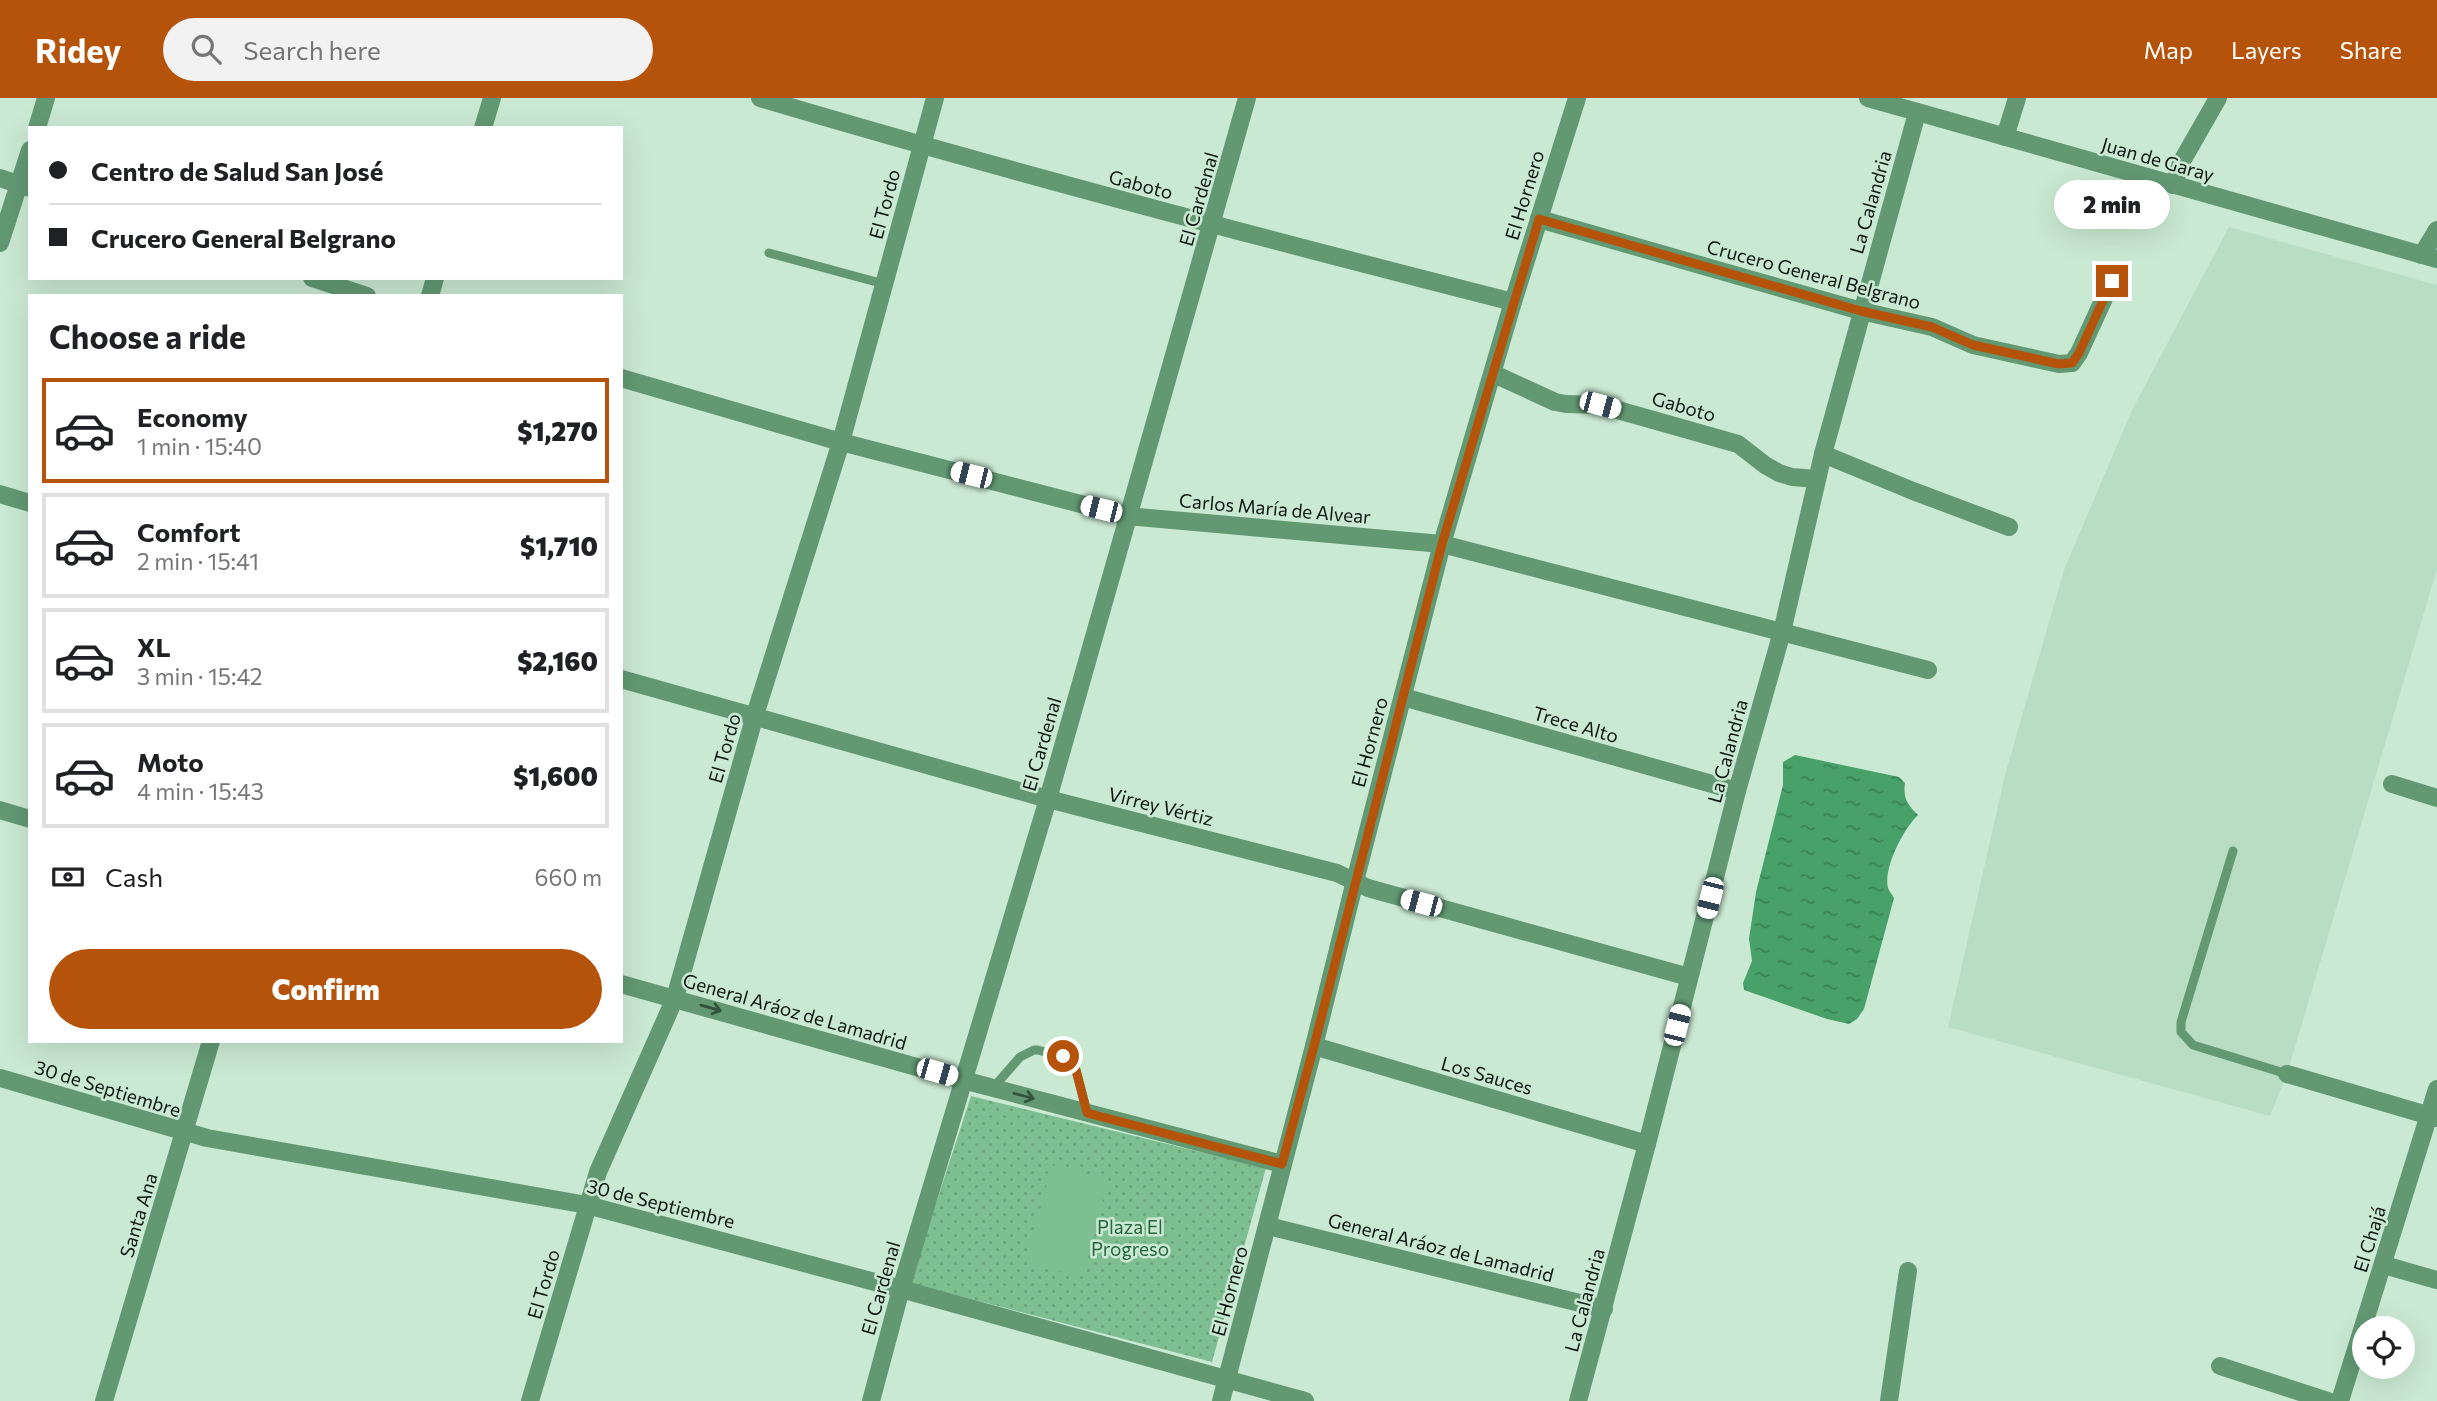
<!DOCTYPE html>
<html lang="en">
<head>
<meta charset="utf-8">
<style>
  body { margin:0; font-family:Commissioner,sans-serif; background:#f2f2f2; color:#202124; height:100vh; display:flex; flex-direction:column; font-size:26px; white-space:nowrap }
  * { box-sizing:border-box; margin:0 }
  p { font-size:23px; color:#757577 }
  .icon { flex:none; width:38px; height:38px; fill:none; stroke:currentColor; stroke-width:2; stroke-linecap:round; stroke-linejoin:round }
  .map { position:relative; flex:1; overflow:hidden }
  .side { position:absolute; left:28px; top:196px; width:595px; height:749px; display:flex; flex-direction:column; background:#fff; border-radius:0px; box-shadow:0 7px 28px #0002 }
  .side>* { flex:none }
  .banner { position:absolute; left:28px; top:28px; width:595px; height:154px; border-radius:0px; box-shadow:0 7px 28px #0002; display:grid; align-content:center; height:154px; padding:0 21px; background:#fff }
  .buttons { position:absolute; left:2352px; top:1218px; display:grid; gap:14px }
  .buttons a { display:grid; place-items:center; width:63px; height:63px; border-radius:50%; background:#fff; box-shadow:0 7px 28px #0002; font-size:35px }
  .end { position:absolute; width:32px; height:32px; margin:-16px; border:9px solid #b45309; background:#fff; box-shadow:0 0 0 4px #fff }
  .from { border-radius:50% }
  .bubble { position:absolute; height:49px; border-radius:24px; background:#fff; box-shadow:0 7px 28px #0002; font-size:23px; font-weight:800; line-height:49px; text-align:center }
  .car { position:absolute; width:21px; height:42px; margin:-21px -10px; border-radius:9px; box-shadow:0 0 5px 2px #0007; background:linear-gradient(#fff 24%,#345 0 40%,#fff 0 76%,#345 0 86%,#fff 0) }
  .banner b { display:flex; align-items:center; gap:24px; height:66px; font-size:26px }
  .banner b+b { border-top:2px solid #e0e0e0 }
  .banner i { width:18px; height:18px; background:#202124 }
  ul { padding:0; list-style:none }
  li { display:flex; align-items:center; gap:21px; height:105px; margin:0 14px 10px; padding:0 7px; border:4px solid #e0e0e0; border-radius:0px }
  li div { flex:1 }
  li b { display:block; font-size:26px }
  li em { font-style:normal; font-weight:800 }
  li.selected { border-color:#b45309 }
  li>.icon { width:63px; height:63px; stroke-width:1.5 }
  h2 { padding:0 21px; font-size:32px; line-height:84px }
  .pay { display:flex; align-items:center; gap:18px; height:77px; padding:0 21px; font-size:26px }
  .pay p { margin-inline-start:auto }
  .primary-button { display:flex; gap:14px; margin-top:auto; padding:14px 21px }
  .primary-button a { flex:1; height:80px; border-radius:42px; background:#b45309; color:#fff; font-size:28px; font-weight:800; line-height:80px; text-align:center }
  header { display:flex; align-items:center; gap:42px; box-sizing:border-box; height:98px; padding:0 35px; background:#b45309; color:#fff }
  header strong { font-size:33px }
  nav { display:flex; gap:38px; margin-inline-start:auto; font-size:24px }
  .search { width:490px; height:63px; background:#f2f2f2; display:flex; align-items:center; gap:18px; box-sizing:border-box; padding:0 24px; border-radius:38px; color:#757577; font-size:26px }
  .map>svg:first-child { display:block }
  .built { fill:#b9ddc2 }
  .park { fill:url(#park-dots) }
  .garden { fill:#7ebf92 }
  .water { fill:url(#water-ripples) }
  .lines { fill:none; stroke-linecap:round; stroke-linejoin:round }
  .service { stroke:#629973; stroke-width:9 }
  .minor { stroke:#629973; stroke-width:18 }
  .tertiary { stroke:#629973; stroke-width:18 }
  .oneway { stroke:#34523d }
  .route { stroke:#b45309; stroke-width:9 }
  .labels { text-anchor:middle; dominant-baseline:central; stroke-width:5; stroke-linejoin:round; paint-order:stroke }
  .street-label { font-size:19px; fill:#0e1811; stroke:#cae9d2 }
  .park-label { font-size:19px; fill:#27663f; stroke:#cae9d2 }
</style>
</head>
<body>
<header>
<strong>Ridey</strong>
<div class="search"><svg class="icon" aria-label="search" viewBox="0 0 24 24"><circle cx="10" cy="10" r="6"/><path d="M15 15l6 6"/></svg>Search here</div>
<nav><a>Map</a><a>Layers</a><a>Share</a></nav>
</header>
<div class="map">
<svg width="2437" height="1303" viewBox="0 0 2437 1303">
  <defs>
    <pattern id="park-dots" width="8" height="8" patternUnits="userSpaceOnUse" patternTransform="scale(1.75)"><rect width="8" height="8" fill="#7ebf92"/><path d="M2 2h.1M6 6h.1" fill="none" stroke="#6ca37d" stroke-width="1.8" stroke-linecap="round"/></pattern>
    <pattern id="water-ripples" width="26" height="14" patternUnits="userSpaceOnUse" patternTransform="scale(1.75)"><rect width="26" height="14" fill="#47a169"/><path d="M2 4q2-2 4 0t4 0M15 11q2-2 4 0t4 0" fill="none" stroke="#3a8255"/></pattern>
  </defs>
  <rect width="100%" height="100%" fill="#cae9d2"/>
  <polygon class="built" points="2229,129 2437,187 2437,471 2287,976 2270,1018 1948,929 2005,677 2064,472 2132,312"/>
  <polygon class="park" points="971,998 1266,1070 1212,1264 910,1185"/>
  <polygon class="garden" points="1052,1067 1108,1082 1083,1179 1026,1164"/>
  <path class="water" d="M1795,657L1899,679L1905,685C1903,700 1907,706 1918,717C1904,730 1883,770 1888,790C1889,793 1892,796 1894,800L1864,911L1857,921L1849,926L1827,921L1744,892L1743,885L1752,863L1749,841L1756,794L1783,687V664Z"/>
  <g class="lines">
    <g class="service">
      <polyline points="769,155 884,186"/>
      <polyline points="2233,753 2181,924 2181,934 2193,947 2287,976"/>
      <polyline points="993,990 1020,959 1034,952 1038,952 1063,959 1072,966 1076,972 1087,1014"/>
    </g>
    <g class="minor">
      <path d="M760,0C1009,74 1261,140 1513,204"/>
      <polyline points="1868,0 2437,161"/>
      <polyline points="37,30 46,0"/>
      <polyline points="2005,39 2017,0"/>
      <polyline points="0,80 30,90"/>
      <polyline points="2173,87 2182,63 2218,0"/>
      <polyline points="1539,121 1861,213 1932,229 1973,247 2059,266 2072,265 2079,255 2112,183"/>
      <polyline points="0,145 30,52"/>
      <polyline points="2422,157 2437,132"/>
      <polyline points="312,180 367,198"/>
      <polyline points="1494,276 1555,304 1566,306 1600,307 1738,346 1765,367 1779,375 1792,379 1817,381"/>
      <polyline points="621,280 841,344 1127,418 1442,446 1928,572"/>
      <polyline points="1823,356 1913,393 2009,429"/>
      <polyline points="0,396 30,405"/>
      <polyline points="621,581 1048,701 1337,775 1368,790 1689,879"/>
      <polyline points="1403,599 1737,693"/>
      <polyline points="2392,686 2437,700"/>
      <polyline points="0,712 30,721"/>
      <polyline points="621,886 963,982 1282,1066"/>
      <polyline points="1314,948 1647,1046"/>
      <polyline points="2287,976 2437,1020"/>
      <polyline points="0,980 207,1040 587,1107 901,1191 1305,1303"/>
      <polyline points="1268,1128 1604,1211"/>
      <polyline points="2384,1167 2437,1182"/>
      <polyline points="2220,1268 2328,1303"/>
      <polyline points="530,1303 598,1074 675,900 755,617 841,344 935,0"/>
      <polyline points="871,1303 901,1191 1048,701 1247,0"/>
      <polyline points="1221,1303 1314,948 1355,783 1442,446 1513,204 1577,0"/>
      <polyline points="1578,1303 1647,1046 1737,693 1782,534 1823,356 1917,15"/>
      <polyline points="1889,1303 1908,1173"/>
      <polyline points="2340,1303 2437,991"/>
    </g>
    <g class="tertiary">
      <polyline points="483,30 492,0"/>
      <polyline points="430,198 435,180"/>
      <polyline points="104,1303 211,943"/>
    </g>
  </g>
  <defs><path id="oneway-shaft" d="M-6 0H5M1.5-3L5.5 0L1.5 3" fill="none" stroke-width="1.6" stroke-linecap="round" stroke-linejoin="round" transform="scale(1.75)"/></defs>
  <g class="oneway">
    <use href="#oneway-shaft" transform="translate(711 910) rotate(16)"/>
    <use href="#oneway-shaft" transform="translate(1024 998) rotate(15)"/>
  </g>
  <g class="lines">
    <polyline class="route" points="1063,958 1076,972 1087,1015 1282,1066 1314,948 1442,446 1539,121 1861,213 1932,229 1973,247 2059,266 2072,265 2079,255 2112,183"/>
  </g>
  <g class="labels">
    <g class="street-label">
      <text transform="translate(2158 61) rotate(16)">Juan de Garay</text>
      <text transform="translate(1141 86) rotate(15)">Gaboto</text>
      <text transform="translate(1524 97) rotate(-73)">El Hornero</text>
      <text transform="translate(1198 101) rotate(-74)">El Cardenal</text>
      <text transform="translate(1870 104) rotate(-74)">La Calandria</text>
      <text transform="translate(884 106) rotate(-75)">El Tordo</text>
      <text transform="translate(1814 176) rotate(15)">Crucero General Belgrano</text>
      <text transform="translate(1684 308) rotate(16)">Gaboto</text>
      <text transform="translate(1275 410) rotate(5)">Carlos María de Alvear</text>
      <text transform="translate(1576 626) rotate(16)">Trece Alto</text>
      <text transform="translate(1369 644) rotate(-75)">El Hornero</text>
      <text transform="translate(1041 646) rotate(-74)">El Cardenal</text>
      <text transform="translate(724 650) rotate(-74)">El Tordo</text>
      <text transform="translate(1727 653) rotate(-75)">La Calandria</text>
      <text transform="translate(1161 708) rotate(14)">Virrey Vértiz</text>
      <text transform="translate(795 913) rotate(16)">General Aráoz de Lamadrid</text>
      <text transform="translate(1487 977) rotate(16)">Los Sauces</text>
      <text transform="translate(108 990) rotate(17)">30 de Septiembre</text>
      <text transform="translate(661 1105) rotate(14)">30 de Septiembre</text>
      <text transform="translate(138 1117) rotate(-73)">Santa Ana</text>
      <text transform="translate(2369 1141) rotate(-73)">El Chajá</text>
      <text transform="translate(1441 1149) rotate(14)">General Aráoz de Lamadrid</text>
      <text transform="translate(543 1186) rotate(-74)">El Tordo</text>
      <text transform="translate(880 1190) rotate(-74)">El Cardenal</text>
      <text transform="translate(1229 1193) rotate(-75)">El Hornero</text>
      <text transform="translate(1584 1202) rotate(-75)">La Calandria</text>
    </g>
    <g class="park-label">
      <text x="1130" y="1128">Plaza El<tspan x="1130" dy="22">Progreso</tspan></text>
    </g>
  </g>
</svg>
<div class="buttons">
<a><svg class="icon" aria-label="locate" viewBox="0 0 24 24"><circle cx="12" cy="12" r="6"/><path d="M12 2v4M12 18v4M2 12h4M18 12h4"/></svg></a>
</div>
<i class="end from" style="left:1063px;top:958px"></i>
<i class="end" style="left:2112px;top:183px"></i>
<div class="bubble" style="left:2054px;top:82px;width:116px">2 min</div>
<i class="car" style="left:1600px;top:307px;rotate:105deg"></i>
<i class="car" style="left:971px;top:377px;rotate:284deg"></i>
<i class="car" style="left:1101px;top:411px;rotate:284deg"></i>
<i class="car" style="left:1710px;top:800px;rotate:194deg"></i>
<i class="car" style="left:1421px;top:805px;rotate:285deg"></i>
<i class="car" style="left:1677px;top:927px;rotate:14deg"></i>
<i class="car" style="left:937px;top:974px;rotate:106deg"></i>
<div class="banner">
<b><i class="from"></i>Centro de Salud San José</b>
<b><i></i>Crucero General Belgrano</b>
</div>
<section class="side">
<h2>Choose a ride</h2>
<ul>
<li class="selected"><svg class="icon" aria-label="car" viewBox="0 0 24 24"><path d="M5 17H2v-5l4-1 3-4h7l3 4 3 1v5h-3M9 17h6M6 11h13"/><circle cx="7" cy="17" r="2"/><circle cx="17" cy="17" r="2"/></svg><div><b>Economy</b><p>1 min · 15:40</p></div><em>$1,270</em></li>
<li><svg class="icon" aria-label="car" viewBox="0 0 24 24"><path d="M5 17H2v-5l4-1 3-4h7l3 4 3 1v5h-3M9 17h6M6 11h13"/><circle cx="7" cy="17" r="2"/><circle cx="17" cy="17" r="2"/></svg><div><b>Comfort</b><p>2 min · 15:41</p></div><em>$1,710</em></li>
<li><svg class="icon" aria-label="car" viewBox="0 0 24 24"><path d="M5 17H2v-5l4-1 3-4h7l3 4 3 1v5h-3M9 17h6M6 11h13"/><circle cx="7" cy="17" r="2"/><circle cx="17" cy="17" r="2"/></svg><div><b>XL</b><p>3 min · 15:42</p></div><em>$2,160</em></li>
<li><svg class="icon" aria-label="car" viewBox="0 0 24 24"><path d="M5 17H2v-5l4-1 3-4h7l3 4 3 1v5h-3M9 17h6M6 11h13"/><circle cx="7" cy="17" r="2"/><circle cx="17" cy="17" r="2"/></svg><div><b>Moto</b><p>4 min · 15:43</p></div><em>$1,600</em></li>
</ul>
<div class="pay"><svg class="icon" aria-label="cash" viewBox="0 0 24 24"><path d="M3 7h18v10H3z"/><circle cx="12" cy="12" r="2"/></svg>Cash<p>660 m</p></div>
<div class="primary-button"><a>Confirm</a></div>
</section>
</div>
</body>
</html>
